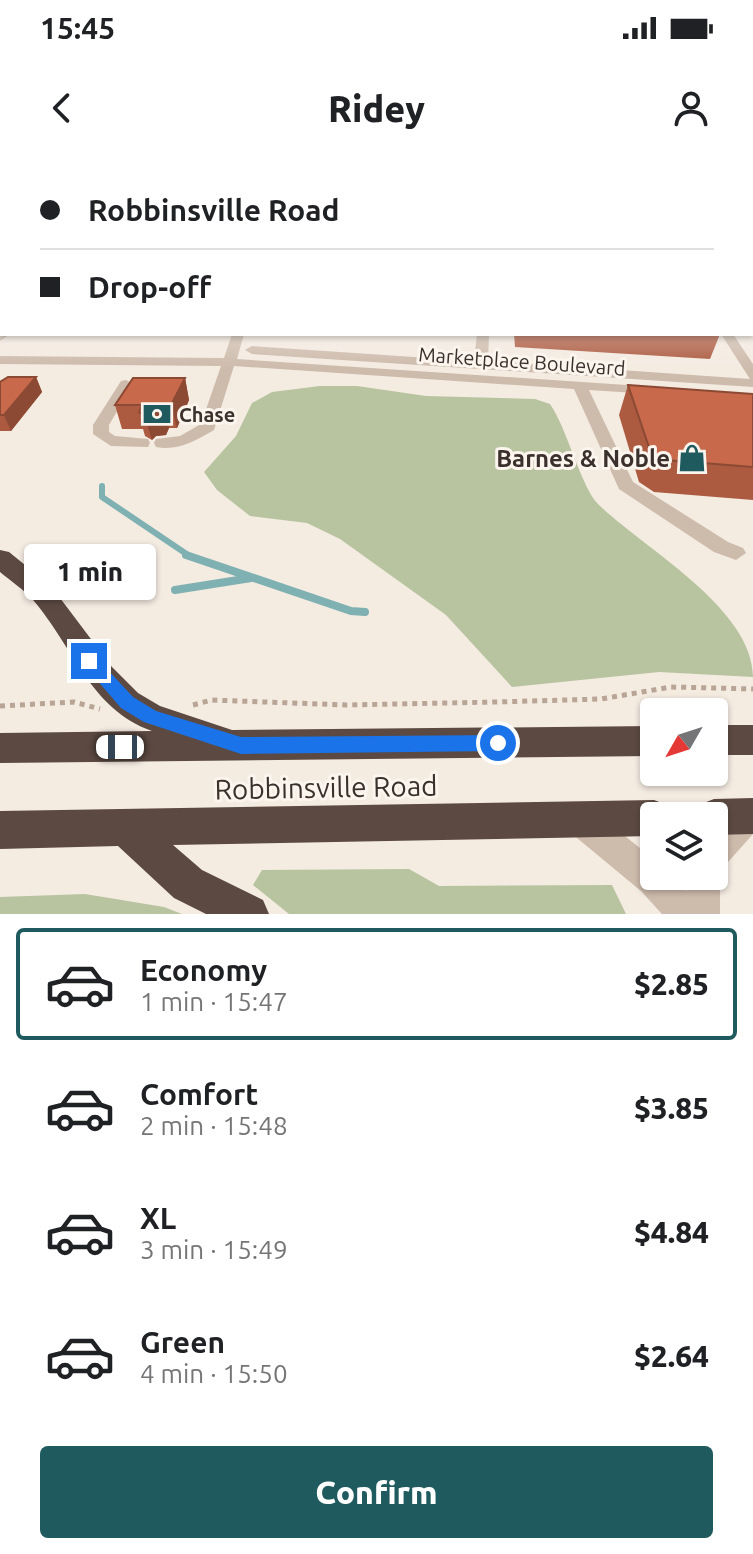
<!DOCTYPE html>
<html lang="en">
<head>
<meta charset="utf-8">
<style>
  body { margin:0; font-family:Ubuntu,sans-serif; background:#f6f6f6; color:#202124; height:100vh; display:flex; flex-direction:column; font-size:30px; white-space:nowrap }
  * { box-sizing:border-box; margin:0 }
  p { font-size:26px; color:#757577 }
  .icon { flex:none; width:44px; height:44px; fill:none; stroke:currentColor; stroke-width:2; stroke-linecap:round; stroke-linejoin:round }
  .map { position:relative; height:754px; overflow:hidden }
  .details { display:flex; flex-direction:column; background:#fff; flex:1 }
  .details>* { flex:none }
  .banner { position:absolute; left:0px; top:0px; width:754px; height:176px; box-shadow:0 2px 6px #0004; display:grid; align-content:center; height:176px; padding:0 40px; background:#fff }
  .needle { width:52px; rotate:231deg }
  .tools { position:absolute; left:640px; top:538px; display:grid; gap:16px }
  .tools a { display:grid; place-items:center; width:88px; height:88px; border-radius:8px; background:#fff; box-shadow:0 2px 6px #0004; font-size:40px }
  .end { position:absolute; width:36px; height:36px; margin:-18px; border:10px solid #1a73e8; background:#fff; box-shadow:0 0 0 4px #fff }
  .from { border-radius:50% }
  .bubble { position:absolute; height:56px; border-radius:8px; background:#fff; box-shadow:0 2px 6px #0004; font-size:26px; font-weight:800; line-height:56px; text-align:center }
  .car { position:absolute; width:24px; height:48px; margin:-24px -12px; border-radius:10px; box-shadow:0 0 6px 2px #0007; background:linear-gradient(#fff 24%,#345 0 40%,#fff 0 76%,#345 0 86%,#fff 0) }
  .banner b { display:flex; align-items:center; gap:28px; height:76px; font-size:30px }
  .banner b+b { border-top:2px solid #e0e0e0 }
  .banner i { width:20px; height:20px; background:#202124 }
  ul { padding:14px 0 0; list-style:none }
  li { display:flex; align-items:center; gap:24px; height:112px; margin:0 16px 12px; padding:0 24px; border:4px solid transparent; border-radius:8px }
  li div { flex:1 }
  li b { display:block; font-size:30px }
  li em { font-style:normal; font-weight:800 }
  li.selected { border-color:#1f5a5e }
  li>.icon { width:72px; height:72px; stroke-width:1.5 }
  .primary-button { display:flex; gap:16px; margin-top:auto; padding:16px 40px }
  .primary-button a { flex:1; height:92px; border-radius:8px; background:#1f5a5e; color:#fff; font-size:32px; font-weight:800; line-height:92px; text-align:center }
  .status { display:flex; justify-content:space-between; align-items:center; height:56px; padding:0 40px; background:#fff; direction:ltr }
  .status svg { height:22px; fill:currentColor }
  header { display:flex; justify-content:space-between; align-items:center; height:104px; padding:0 40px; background:#fff; font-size:36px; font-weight:800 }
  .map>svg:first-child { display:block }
  .green { fill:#b8c4a0 }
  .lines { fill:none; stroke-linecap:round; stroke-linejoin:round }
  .stream-far1 { stroke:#7fb0b2; stroke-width:6 }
  .stream { stroke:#7fb0b2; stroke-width:8 }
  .path { stroke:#b9a596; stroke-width:5; stroke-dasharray:5 5; stroke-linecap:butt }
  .minor { fill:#cdbbac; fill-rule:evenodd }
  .highway { fill:#5c4a42; fill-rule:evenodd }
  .wall { fill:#ac5a40 }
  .shaded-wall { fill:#8c4a34 }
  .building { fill:#c8694b; stroke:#8c4a34; stroke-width:2 }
  .route { fill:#1a73e8 }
  .labels { text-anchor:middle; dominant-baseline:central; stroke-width:6; stroke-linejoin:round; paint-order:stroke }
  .far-street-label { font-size:20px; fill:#3b302b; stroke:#fbf5ee }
  .far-poi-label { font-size:20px; font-weight:bold; fill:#3b302b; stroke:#fbf5ee; text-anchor:start }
  .poi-label { font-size:24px; font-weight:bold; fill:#3b302b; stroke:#fbf5ee; text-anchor:end }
  .near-street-label { font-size:28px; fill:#3b302b; stroke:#fbf5ee }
</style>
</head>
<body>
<div class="status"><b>15:45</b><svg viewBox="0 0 49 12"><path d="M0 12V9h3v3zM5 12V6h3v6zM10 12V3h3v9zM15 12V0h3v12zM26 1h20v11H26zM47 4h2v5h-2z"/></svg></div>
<header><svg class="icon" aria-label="back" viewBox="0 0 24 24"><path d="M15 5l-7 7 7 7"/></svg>Ridey<svg class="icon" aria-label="person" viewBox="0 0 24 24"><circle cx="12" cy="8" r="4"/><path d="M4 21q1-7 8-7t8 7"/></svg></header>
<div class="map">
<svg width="753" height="754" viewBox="0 0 753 754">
  <rect width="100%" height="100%" fill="#f4ebe1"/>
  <g class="green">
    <path d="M320,226H357L426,236L535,239L550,244C567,268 581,327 598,344C643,388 753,448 753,517L659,512L512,527L446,455L340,379L307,363L250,356L217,330L204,312L236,276L252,243L272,232Z"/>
    <polygon points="409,709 439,726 612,725 626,754 289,754 253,725 262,710"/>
    <polygon points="85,734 164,747 182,754 0,754 0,737"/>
  </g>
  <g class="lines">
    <polyline class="stream-far1" points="102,326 102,337 191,397"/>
    <g class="stream">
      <polyline points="186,395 351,451 365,452"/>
      <polyline points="175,430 251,418"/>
    </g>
    <g class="path">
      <polyline points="193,545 212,540 346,545 496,542 601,539 671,527 753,529"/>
      <polyline points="0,546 74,542 100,549"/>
    </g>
    <g class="minor">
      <rect x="752" y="140" width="1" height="6"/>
      <polygon points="0,171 2,174 10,174 0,181"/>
      <path d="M232,174H244L237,199L656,227V233L651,234L589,230L633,322L728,382L743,388L746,393L736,400L714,392L619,329L574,229L234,206L214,270C195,281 178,291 156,287L154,283L156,279L180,276L201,264L221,206L0,204V196L224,198Z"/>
      <polygon points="477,174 489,174 488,201 750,219 721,174 733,174 753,204 753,227 252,194 245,190 252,186 474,201"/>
      <polygon points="126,220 133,224 109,265 109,272 115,276 148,279 150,283 148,287 111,286 93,274 93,265 121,221"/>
      <polygon points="750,641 753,642 753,674 720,711 720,754 662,754 641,731 571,673 567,662 571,651 582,647 593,651 654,699 654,716 673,716 687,731 690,716 714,716 714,669 739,645"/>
    </g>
    <g class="highway">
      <path d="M0,390L9,392L51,426L112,507L138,533L160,546L232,570L654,566V596L0,603V573L152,571C90,549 73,486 33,440C24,430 11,421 0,412Z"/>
      <rect x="714" y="565" width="39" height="30"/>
      <polygon points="753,638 753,674 714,675 714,656 696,656 701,644 714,639"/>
      <polygon points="654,640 667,645 671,656 654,656 654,676 173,685 202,710 263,740 269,754 206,754 174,738 118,686 0,689 0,651"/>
    </g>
  </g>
  <g class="wall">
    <polygon points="514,174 720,174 710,199 515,187"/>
    <polygon points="36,217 42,232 11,271 0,271 0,222"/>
    <polygon points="185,218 189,240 177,268 169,268 166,275 156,276 152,280 145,276 143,269 122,269 115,245"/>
    <polygon points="628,225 753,234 753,340 654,332 639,322 619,255"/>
  </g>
  <g class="shaded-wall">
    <polygon points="36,217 42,232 11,271 4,255"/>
    <polygon points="185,218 189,240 177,268 171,245"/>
    <polygon points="163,245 169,268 166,275 156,276 152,280 145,257 149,253"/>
  </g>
  <g class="building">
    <polygon points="8,217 36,217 4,255 0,255 0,222"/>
    <polygon points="133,218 185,218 171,245 163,245 160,251 149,253 145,257 139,252 142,245 115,245"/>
    <polygon points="628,225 753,234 753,307 665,300 650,290"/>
  </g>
  <linearGradient id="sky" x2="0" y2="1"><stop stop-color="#7eb2d2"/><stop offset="0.49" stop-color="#faf6f2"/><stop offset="1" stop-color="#faf6f2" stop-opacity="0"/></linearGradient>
  <rect width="753" height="209" fill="url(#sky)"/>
  <polygon class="route" points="89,494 95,496 133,537 156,551 241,577 498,575 504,577 507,583 504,589 498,591 241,594 144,562 121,548 84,505 84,496"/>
  <defs>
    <symbol id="bank-bare" viewBox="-9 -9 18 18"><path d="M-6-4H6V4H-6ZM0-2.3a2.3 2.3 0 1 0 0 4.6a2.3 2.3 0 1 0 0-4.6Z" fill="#1f5a5e" stroke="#fbf5ee" stroke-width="2.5" paint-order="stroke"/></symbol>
    <symbol id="shop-bare" viewBox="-9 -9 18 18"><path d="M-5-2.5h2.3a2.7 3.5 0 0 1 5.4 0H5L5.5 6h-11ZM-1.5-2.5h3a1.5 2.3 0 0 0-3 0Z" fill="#1f5a5e" stroke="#fbf5ee" stroke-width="2.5" paint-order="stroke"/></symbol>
  </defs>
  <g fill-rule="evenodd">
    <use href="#bank-bare" x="137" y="234" width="40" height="40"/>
    <use href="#shop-bare" x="672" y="278" width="40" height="40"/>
  </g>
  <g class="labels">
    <g class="far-street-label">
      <text transform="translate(522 201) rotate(4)">Marketplace Boulevard</text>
    </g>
    <g class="far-poi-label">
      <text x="179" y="254">Chase</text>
    </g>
    <g class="poi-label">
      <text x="670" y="298">Barnes &amp; Noble</text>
    </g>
    <g class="near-street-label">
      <text transform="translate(326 627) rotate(-1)">Robbinsville Road</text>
    </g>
  </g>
</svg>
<div class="tools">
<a><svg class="needle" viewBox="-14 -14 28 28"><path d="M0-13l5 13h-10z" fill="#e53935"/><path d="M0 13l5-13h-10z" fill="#757577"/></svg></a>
<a><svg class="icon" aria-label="layers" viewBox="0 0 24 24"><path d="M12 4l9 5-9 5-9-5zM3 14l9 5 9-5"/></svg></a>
</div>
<i class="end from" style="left:498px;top:583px"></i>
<i class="end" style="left:89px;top:501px"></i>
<div class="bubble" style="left:24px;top:384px;width:132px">1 min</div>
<i class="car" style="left:120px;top:587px;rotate:270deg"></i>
<div class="banner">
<b><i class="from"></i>Robbinsville Road</b>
<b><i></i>Drop-off</b>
</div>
</div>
<section class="details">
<ul>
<li class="selected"><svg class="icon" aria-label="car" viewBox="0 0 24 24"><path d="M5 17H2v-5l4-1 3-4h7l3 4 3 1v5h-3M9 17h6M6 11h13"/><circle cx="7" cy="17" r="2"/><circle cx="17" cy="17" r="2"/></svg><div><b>Economy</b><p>1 min · 15:47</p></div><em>$2.85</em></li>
<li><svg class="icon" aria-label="car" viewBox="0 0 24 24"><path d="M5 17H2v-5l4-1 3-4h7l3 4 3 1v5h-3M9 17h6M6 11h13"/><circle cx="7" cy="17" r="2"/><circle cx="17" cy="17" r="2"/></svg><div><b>Comfort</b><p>2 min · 15:48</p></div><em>$3.85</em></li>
<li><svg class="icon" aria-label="car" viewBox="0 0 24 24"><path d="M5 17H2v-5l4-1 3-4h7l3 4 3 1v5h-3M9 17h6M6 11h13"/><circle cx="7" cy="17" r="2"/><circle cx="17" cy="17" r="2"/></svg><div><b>XL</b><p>3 min · 15:49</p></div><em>$4.84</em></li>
<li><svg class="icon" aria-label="car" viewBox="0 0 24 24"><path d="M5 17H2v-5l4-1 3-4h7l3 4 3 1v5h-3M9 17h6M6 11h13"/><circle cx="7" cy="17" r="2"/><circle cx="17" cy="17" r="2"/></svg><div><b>Green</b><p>4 min · 15:50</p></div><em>$2.64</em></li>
</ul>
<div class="primary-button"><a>Confirm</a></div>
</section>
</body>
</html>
